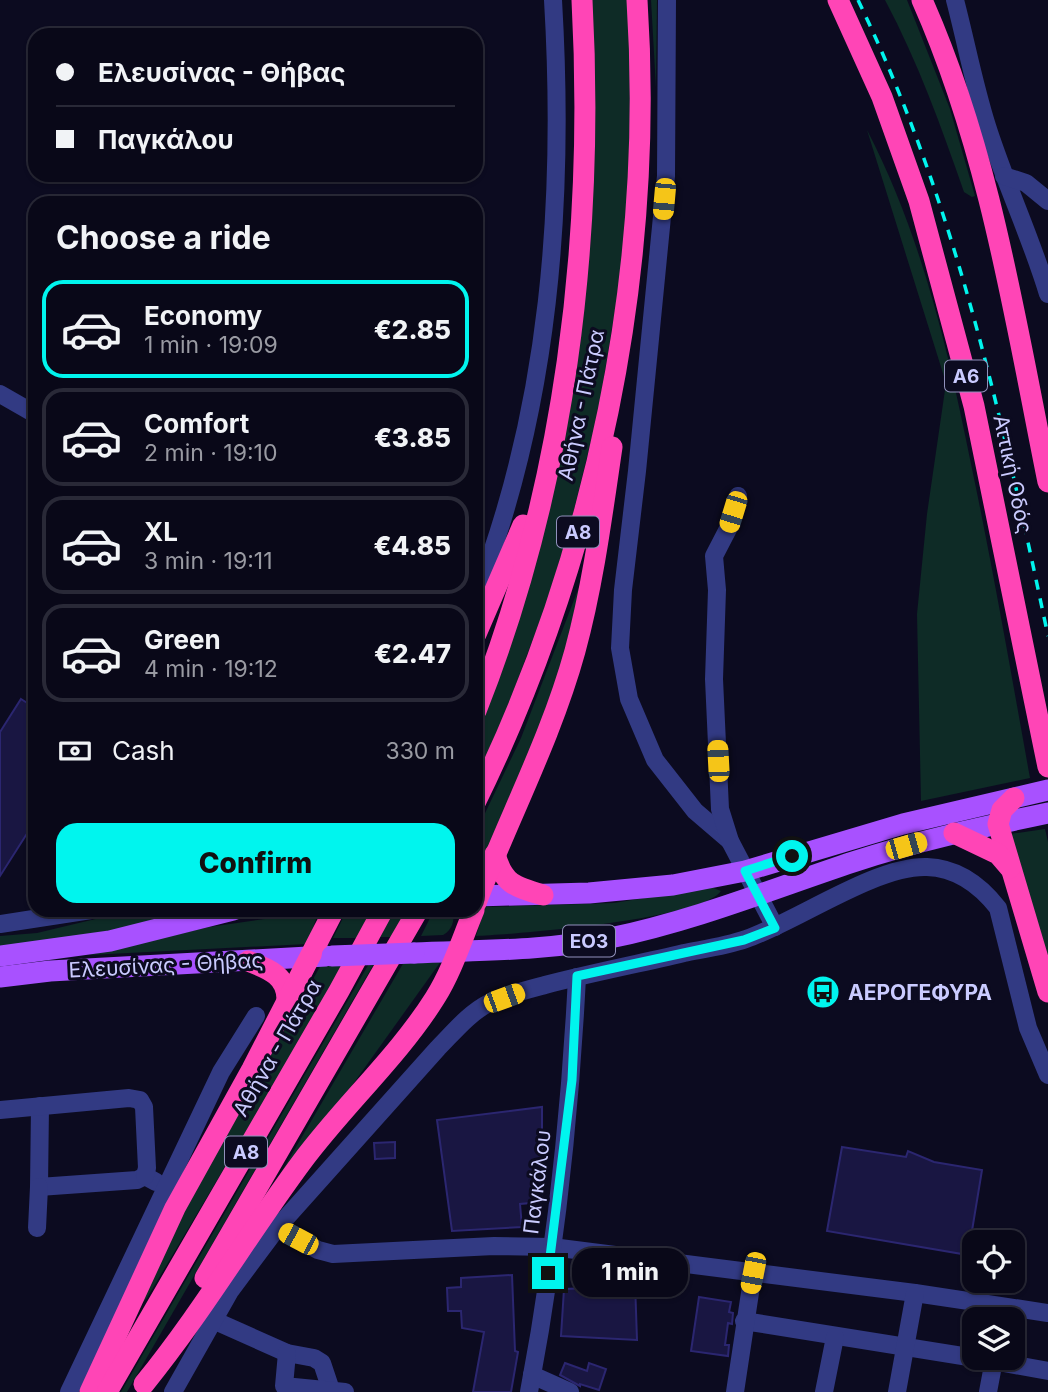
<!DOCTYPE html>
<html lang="en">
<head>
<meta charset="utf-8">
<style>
  body { margin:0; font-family:Inter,sans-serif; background:#171625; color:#f1f3f6; height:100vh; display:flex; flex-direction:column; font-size:26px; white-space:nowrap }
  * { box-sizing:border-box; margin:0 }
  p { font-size:23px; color:#999aa2 }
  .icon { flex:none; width:38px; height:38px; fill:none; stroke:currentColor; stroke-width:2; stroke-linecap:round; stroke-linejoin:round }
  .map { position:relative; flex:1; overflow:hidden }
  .drawer { position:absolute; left:28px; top:196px; width:455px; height:721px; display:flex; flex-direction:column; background:#090818; border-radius:21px; box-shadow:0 2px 5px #0004,0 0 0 2px #292937 }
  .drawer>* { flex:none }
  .top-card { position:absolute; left:28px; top:28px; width:455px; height:154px; border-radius:21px; box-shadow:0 2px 5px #0004,0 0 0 2px #292937; display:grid; align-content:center; height:154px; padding:0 28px; background:#090818 }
  .tools { position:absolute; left:962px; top:1230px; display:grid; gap:14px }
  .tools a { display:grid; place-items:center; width:63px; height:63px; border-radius:14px; background:#090818; box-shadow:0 2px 5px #0004,0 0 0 2px #292937; font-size:35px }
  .end { position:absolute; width:32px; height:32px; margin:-16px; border:9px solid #00f5ee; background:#111; box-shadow:0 0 0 4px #111 }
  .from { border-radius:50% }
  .bubble { position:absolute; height:49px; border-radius:21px; background:#090818; box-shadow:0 2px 5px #0004,0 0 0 2px #292937; font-size:23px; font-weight:800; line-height:49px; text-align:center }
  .car { position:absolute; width:21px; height:42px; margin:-21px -10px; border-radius:9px; box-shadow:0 0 5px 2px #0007; background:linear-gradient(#f5c518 24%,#345 0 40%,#f5c518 0 76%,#345 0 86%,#f5c518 0) }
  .top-card b { display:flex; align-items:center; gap:24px; height:66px; font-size:26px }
  .top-card b+b { border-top:2px solid #292937 }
  .top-card i { width:18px; height:18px; background:#f1f3f6 }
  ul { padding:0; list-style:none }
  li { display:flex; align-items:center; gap:21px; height:98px; margin:0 14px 10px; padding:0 14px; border:4px solid #292937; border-radius:21px }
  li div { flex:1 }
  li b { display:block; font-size:26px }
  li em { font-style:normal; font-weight:800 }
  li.active { border-color:#00f5ee }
  li>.icon { width:63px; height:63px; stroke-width:1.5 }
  h2 { padding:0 28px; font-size:32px; line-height:84px }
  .pay { display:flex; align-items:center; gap:18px; height:77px; padding:0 28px; font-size:26px }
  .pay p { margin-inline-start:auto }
  .action { display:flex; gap:14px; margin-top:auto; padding:14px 28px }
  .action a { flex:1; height:80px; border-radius:21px; background:#00f5ee; color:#111; font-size:28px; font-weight:800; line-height:80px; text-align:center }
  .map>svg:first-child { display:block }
  .green { fill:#0e2b26 }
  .building { fill:#191642; stroke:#2b2670; stroke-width:2 }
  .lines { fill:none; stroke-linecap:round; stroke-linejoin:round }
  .minor { stroke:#323a83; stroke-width:18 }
  .major { stroke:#a851ff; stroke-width:21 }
  .highway { stroke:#ff45b6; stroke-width:21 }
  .rail { stroke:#00f5ee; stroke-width:3.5; stroke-dasharray:10 9; stroke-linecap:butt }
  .major-bridge { stroke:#a851ff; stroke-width:21 }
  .route { stroke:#00f5ee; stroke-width:9 }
  .labels { text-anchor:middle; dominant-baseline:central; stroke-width:6; stroke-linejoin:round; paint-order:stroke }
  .shield { fill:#0c0b20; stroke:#9191bc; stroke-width:2 }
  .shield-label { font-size:19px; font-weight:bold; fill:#cacbff }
  .street-label { font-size:21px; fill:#cacbff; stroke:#0c0b20 }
  .poi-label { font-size:21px; font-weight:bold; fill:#cacbff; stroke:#0c0b20; text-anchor:start }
</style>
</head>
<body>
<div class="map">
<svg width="1048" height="1392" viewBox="0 0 1048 1392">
  <rect width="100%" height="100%" fill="#0c0b20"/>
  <g class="green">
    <polygon points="590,0 628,0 632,77 625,250 598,413 568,534 545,607 507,708 476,780 476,736 489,702 577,365 590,246 595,136"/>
    <polygon points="651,0 657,0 656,88"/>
    <path d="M885,0H907L950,109L975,196L972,197L964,192C941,126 918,62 885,0Z"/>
    <path d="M867,130C921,234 948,349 971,464C993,568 1011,673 1030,778L921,801L917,614L927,514L946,383Z"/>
    <polygon points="582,579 555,692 476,878 476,832 521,738"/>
    <polygon points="1045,829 1048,842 1048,956 1010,834"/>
    <path d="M711,887L721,891C700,920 517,934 476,936L485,907L614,903Z"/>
    <polygon points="133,910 200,910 162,923 0,947 0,936 37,933"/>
    <polygon points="347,910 376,910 360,938 333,938"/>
    <polygon points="393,910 408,910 393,937 378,937"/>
    <path d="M434,910H453C455,921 452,930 443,935L421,936Z"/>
    <polygon points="319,911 307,944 89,955 209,927"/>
    <polygon points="444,957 333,1112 275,1183 404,962"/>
    <polygon points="370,962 375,962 127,1392 121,1392"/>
    <polygon points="322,963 346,963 147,1298 141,1304 184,1210"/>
  </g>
  <g class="building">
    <polygon points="21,699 35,708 35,821 0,876 0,732"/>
    <polygon points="542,1107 542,1202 520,1204 522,1227 452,1231 437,1120"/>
    <polygon points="395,1142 395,1158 375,1159 374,1143"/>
    <polygon points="842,1147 906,1157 908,1151 934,1162 982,1170 968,1255 827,1231"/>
    <polygon points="512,1275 515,1351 518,1352 511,1392 473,1392 484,1332 462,1328 461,1311 448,1311 447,1288 461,1287 461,1278"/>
    <polygon points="635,1282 637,1340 561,1336 564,1289 589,1288 589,1284"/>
    <polygon points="699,1297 731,1302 729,1312 733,1313 732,1324 728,1323 725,1345 729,1345 728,1356 691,1351"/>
    <polygon points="565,1363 587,1371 589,1363 606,1369 599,1390 580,1384 580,1386 560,1375"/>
  </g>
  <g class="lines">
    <g class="minor">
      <polyline points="667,0 666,176 637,471 623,590 620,648 629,699 655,760 695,811 730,841"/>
      <path d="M955,0C966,42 974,85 987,126C1005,183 1031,237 1048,294"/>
      <polyline points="1004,176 1026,183 1048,201"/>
      <polyline points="0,394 35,414"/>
      <polyline points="738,496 729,527 714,556 717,590 714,679 720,809 730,841 775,927"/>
      <path d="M476,596C550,406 565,202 553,0"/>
      <polyline points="0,924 91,910"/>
      <polyline points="40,1106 39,1187 137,1180 145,1176 156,1182"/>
      <polyline points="0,1110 129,1098 140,1100 144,1107 147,1168 145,1176"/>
      <polyline points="37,1228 39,1187"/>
      <polyline points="277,1228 318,1250 333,1254 494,1246 552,1247 915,1293 1048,1313"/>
      <polyline points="213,1320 287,1353 314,1358 322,1363 331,1390"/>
      <polyline points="744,1321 975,1358"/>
      <polyline points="287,1353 284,1386 345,1392"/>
      <polyline points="977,1358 1048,1371"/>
      <polyline points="532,1375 570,1392"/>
      <polyline points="69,1392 221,1072 256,1016"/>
      <path d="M173,1392L230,1291L277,1228L438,1048C453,1033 469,1013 489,1003C506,995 526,990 545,985C591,973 638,964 684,953C704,949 726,946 746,939C796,922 876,865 927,867C956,868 980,885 998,908L1028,1028L1048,1075"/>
      <path d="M529,1392C555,1255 570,1116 577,977"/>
      <polyline points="735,1392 753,1273"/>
      <polyline points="824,1392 835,1337"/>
      <polyline points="897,1392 915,1293"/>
      <polyline points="988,1392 994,1360"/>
    </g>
    <g class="major">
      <polyline points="476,896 589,893 673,885 745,871 903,824 1048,790"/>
      <path d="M414,953C480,950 545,951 610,938C693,921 772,889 853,862C917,841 982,827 1048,813"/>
      <polyline points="0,956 110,941 233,910"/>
      <polyline points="0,977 50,971 326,956"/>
    </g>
    <g class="highway">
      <polyline points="838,0 882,97 919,201 974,406 1048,767"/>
      <path d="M922,0C990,153 1015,319 1048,482"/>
      <polyline points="476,634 523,525"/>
      <path d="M476,711C565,486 595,241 582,0"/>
      <polyline points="1014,798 1002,810 998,824 1048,992"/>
      <path d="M476,801C596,555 655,273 637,0"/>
      <polyline points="954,833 998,854 1010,868"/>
      <path d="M495,854C503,884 515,887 543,895"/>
      <path d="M476,903C508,819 551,738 575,651C593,585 602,515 612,447"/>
      <path d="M248,961C269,969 288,976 287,1001"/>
      <polyline points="205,1278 418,910"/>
      <path d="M144,1384C201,1314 247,1236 301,1163C343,1106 398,1057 435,998C452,971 462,939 474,910"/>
      <polyline points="90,1392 175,1208 252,1069 334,910"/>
      <polyline points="107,1392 339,991 383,910"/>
    </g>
    <path class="rail" d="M858,0C955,201 1002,418 1048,636"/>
    <polyline class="major-bridge" points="332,956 414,953"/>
  </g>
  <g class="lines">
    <polyline class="route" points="548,1273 572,1080 577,976 744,940 775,928 745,871 792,856"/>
  </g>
  <defs>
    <symbol id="bus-disc" viewBox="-11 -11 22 22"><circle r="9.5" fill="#00f5ee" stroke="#0c0b20"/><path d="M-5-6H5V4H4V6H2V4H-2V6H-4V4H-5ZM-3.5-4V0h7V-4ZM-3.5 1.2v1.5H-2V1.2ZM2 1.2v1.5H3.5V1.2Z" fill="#111"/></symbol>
  </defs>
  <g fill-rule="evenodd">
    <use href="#bus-disc" x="804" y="973" width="38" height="38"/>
  </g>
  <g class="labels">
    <g class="shield">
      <rect x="945" y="360.5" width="42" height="31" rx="5"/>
      <rect x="557" y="516.5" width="42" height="31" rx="5"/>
      <rect x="563" y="925.5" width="52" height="31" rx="5"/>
      <rect x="225" y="1136.5" width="42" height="31" rx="5"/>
    </g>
    <g class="shield-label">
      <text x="966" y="376">Α6</text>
      <text x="578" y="532">Α8</text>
      <text x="589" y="941">ΕΟ3</text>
      <text x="246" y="1152">Α8</text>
    </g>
    <g class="street-label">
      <text transform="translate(581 405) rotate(-78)">Αθήνα - Πάτρα</text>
      <text transform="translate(1013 474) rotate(78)">Αττική Οδός</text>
      <text transform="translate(166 965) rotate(-3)">Ελευσίνας - Θήβας</text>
      <text transform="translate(277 1048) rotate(-60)">Αθήνα - Πάτρα</text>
      <text transform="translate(537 1182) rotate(-83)">Παγκάλου</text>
    </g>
    <g class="poi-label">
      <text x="848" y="992">ΑΕΡΟΓΕΦΥΡΑ</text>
    </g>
  </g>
</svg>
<div class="tools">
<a><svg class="icon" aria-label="locate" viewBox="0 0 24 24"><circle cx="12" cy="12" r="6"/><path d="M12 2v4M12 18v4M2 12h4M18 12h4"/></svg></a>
<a><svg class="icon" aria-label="layers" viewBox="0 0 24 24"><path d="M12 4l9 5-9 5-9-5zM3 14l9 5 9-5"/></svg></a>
</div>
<i class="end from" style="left:792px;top:856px"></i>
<i class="end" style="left:548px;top:1273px"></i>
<div class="bubble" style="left:572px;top:1248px;width:116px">1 min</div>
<i class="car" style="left:664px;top:199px;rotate:185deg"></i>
<i class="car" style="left:733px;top:512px;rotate:197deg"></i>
<i class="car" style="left:718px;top:761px;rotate:357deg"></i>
<i class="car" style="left:906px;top:846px;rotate:74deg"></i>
<i class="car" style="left:504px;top:998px;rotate:70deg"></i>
<i class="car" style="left:298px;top:1239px;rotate:298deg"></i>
<i class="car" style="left:753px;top:1273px;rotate:191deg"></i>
<div class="top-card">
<b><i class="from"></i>Ελευσίνας - Θήβας</b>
<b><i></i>Παγκάλου</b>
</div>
<section class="drawer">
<h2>Choose a ride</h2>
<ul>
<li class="active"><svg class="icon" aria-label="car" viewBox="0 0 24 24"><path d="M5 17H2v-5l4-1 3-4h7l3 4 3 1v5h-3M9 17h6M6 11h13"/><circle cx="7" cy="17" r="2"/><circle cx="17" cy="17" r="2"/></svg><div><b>Economy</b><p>1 min · 19:09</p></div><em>€2.85</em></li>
<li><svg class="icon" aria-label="car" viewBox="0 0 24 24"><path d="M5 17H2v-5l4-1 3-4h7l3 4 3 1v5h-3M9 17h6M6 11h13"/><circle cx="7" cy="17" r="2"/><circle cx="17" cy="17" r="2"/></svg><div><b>Comfort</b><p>2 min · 19:10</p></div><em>€3.85</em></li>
<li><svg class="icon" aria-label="car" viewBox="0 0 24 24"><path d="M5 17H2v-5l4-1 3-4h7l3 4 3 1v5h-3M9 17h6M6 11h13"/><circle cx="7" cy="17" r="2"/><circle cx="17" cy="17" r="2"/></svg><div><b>XL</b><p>3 min · 19:11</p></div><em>€4.85</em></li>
<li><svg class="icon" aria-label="car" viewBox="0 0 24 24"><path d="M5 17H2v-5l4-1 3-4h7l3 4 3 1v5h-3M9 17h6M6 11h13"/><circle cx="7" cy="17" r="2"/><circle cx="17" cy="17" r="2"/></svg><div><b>Green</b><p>4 min · 19:12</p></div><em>€2.47</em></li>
</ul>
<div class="pay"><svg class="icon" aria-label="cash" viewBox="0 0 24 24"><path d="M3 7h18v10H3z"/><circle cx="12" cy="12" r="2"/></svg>Cash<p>330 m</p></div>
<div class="action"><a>Confirm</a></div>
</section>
</div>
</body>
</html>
